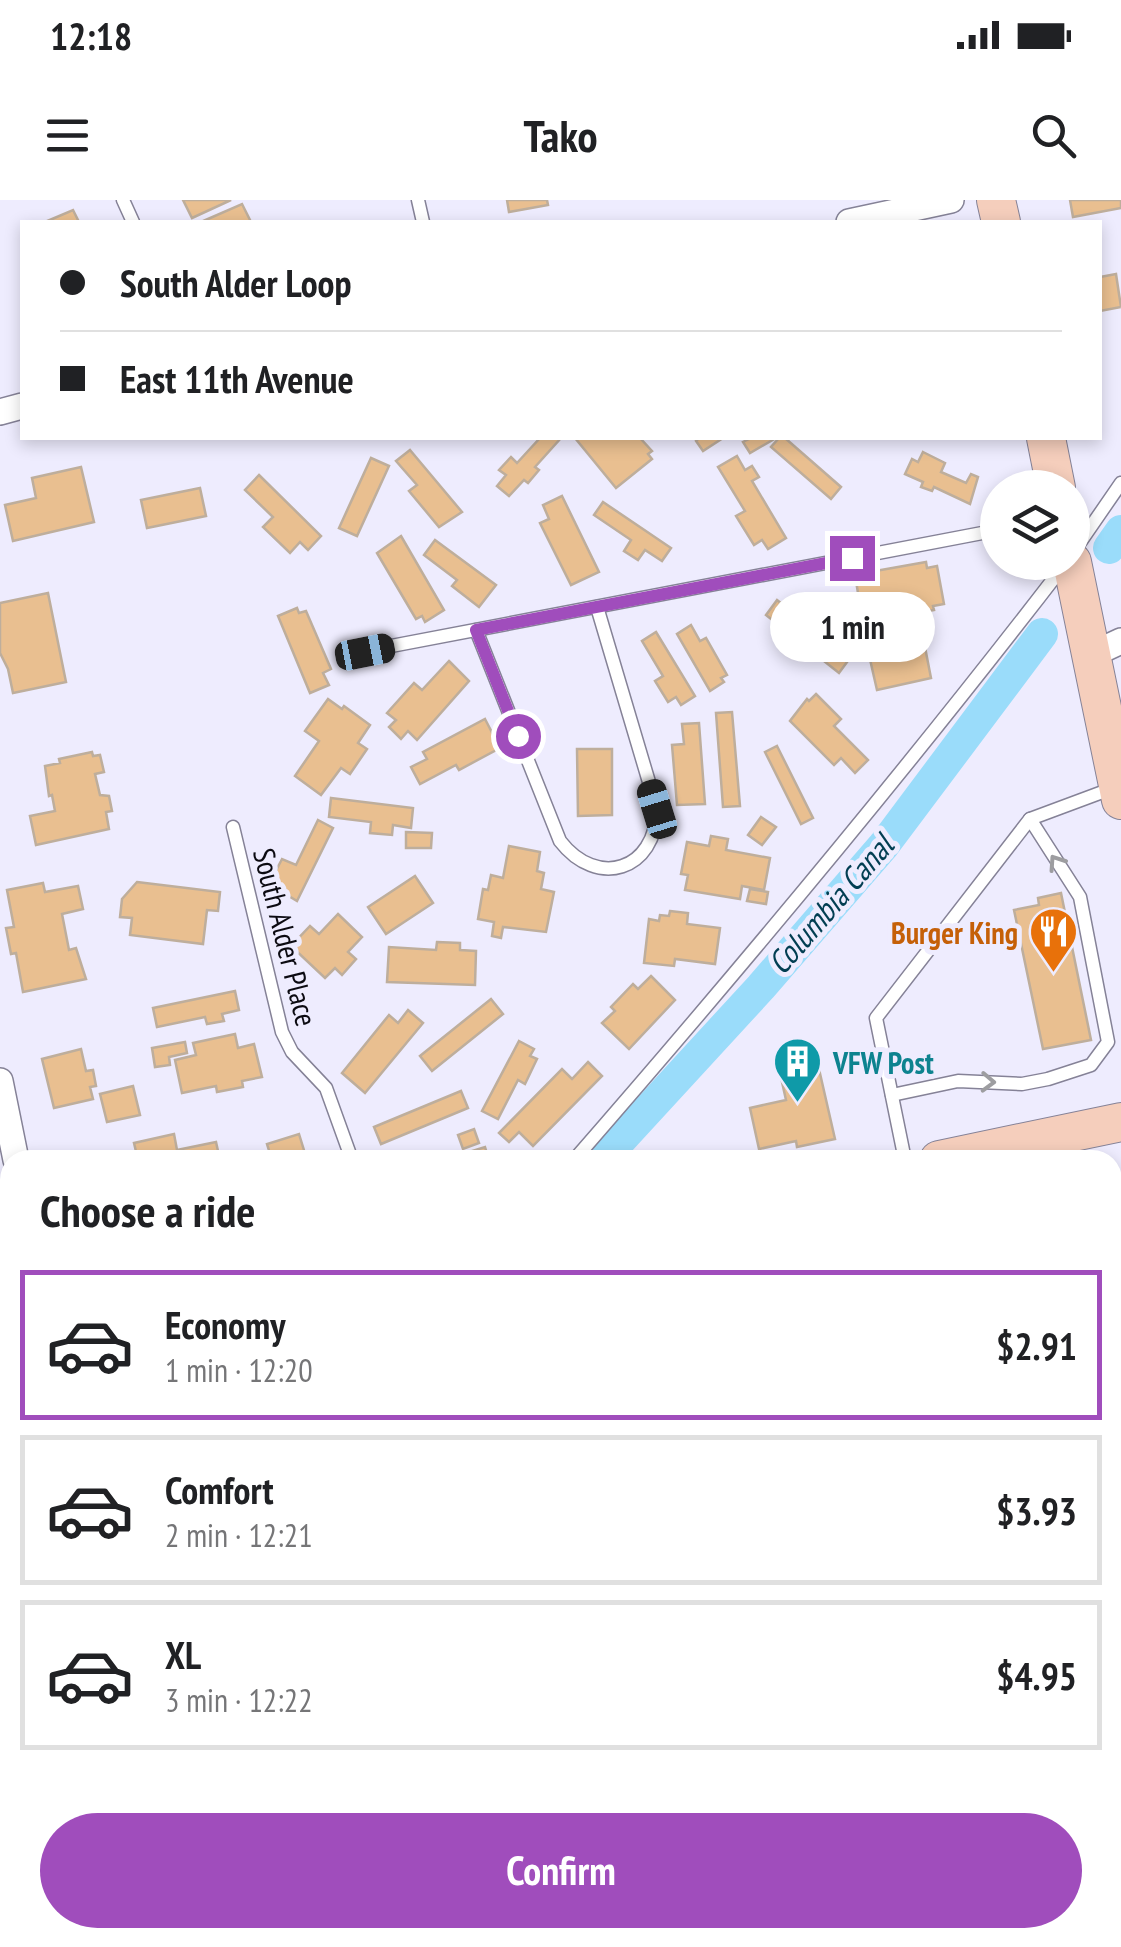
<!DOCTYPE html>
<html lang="en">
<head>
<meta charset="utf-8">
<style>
  body { margin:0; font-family:"PT Sans Narrow",sans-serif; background:#f6f6f6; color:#202124; height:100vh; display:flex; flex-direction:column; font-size:38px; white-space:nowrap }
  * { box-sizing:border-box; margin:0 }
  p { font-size:32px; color:#757577 }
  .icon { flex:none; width:55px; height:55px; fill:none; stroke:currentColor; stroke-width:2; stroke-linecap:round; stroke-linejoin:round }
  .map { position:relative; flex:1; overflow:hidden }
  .panel { position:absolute; left:0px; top:950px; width:1122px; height:798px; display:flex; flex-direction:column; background:#fff; border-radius:30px 30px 0 0; box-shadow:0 5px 15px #0003 }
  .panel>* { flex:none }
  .hud { position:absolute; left:20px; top:20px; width:1082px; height:220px; border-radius:0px; box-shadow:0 5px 15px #0003; display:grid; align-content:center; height:220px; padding:0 40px; background:#fff }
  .fabs { position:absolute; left:980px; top:270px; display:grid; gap:20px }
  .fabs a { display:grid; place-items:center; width:110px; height:110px; border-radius:50%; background:#fff; box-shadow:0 5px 15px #0003; font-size:50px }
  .end { position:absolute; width:45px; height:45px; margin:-22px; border:12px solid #a04dbc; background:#fff; box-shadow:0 0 0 5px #fff }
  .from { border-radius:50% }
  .bubble { position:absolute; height:70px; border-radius:35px; background:#fff; box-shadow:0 5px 15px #0003; font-size:32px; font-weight:700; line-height:70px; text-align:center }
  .car { position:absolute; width:30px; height:60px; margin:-30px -15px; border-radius:12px; box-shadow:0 0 8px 2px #0007; background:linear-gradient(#222 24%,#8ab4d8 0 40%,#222 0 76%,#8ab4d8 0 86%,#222 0) }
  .hud b { display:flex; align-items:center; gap:35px; height:95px; font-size:38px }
  .hud b+b { border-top:2px solid #e0e0e0 }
  .hud i { width:25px; height:25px; background:#202124 }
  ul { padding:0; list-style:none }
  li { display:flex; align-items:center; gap:30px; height:150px; margin:0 20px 15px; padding:0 20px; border:5px solid #e0e0e0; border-radius:0px }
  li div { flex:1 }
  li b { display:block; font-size:38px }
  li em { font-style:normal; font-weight:700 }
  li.on { border-color:#a04dbc }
  li>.icon { width:90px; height:90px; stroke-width:1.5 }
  h2 { padding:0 40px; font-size:45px; line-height:120px }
  .action { display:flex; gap:20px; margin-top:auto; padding:20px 40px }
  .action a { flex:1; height:115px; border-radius:60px; background:#a04dbc; color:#fff; font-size:40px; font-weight:700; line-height:115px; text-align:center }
  .status { display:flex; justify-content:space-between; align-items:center; height:70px; padding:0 50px; background:#fff; direction:ltr }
  .status svg { height:28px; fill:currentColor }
  header { display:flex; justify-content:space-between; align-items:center; height:130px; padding:0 40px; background:#fff; font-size:45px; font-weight:700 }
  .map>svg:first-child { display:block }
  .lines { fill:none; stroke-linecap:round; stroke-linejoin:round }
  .canal { stroke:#9adcfa; stroke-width:32 }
  .building { fill:#e9bf90; stroke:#beae9c; stroke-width:2.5 }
  .service-casing { stroke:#858297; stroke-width:15 }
  .minor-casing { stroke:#858297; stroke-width:28 }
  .secondary-casing { stroke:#858297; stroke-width:40 }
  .service { stroke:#fff; stroke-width:12 }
  .minor { stroke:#fff; stroke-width:25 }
  .secondary { stroke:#f5cebc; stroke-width:38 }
  .oneway { stroke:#9d9da0 }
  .route { stroke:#a04dbc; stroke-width:12 }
  .labels { text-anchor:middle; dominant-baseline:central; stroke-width:10; stroke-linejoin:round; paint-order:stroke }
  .food-label { font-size:30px; font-weight:bold; fill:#c56008; stroke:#eeecfe; text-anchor:end }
  .street-label { font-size:30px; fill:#0b0a11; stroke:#eeecfe }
  .culture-label { font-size:30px; font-weight:bold; fill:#0d838f; stroke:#eeecfe; text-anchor:start }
  .water-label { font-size:32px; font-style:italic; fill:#023e52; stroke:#eeecfe }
</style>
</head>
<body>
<div class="status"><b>12:18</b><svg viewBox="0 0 49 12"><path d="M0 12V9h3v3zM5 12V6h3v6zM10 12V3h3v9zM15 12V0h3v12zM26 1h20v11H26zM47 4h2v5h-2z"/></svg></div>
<header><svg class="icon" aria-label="menu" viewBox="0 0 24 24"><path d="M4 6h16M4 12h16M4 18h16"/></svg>Tako<svg class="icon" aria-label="search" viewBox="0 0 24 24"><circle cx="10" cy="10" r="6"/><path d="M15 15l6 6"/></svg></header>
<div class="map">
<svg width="1121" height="1747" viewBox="0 0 1121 1747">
  <rect width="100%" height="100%" fill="#eeecfe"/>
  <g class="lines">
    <g class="canal">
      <polyline points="1109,348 1121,331"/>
      <polyline points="602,960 761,787 884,645 1042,434"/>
      <polyline points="457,1738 458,1747"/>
    </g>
  </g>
  <g class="building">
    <polygon points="183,0 231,0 192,18"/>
    <polygon points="507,0 547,0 548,5 509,12"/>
    <polygon points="1070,0 1121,0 1121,8 1073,17"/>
    <polygon points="242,4 251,22 201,22"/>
    <polygon points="73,10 79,22 45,22"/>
    <polygon points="1116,74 1121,107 1100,111 1100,77"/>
    <polygon points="540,238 561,238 535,267 539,270 528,283 524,280 509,296 497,286 506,275 499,270 511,257 517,263"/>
    <polygon points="575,238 640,238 652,251 648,254 652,259 616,288"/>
    <polygon points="699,238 723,238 703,251 696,241"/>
    <polygon points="751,238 776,238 750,253 743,242"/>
    <polygon points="779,238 785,238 841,287 831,299 771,247"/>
    <polygon points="410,250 462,312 439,327 409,291 417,285 396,261"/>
    <polygon points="923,252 945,263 941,272 966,283 971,274 978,277 970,304 934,287 932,291 921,287 923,282 905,274 912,259 918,262"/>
    <polygon points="737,256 745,270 752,266 759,277 752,281 786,338 768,349 762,340 754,345 736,316 745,311 718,267"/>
    <polygon points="371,258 389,266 357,336 339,328"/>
    <polygon points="81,267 94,322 13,341 5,305 36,298 32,278"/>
    <polygon points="259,275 321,336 308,350 300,342 290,353 263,327 273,317 245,290"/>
    <polygon points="200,288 206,316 147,328 141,300"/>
    <polygon points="562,296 599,372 571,385 540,323 549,319 543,305"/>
    <polygon points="603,302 671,348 662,361 645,350 638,360 624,351 631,340 594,315"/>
    <polygon points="401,336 444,410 425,422 422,416 416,419 377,353"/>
    <polygon points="435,340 496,385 479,407 452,386 457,380 424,355"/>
    <polygon points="926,362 927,368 937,366 944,404 933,406 934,410 886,419 862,417 856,381 865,380 864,373"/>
    <polygon points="48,393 66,482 13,493 8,469 0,453 0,403"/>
    <polygon points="777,400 850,458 839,473 766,415"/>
    <polygon points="297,408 299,413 306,411 331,469 323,473 329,485 310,493 278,416"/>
    <polygon points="691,425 700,441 706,438 727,475 721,478 724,482 710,491 677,434"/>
    <polygon points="656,432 695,496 681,505 676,497 668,502 655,481 663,476 642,441"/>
    <polygon points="924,442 931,478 877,490 869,455"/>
    <polygon points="449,461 469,481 417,540 408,531 401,539 389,527 396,520 387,513 414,483 422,490"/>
    <polygon points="816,494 841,519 834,526 868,560 855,573 841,558 834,565 790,521 807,499 809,501"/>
    <polygon points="328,499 342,509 344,506 370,525 358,543 367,549 350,574 341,568 321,595 295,576 319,541 305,531"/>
    <polygon points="732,512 740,606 723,607 716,513"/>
    <polygon points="485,519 500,548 459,570 456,565 420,584 411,567 427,559 423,552"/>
    <polygon points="699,523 705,604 677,605 672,545 684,544 682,524"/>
    <polygon points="777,546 813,618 801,624 765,552"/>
    <polygon points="577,549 612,549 612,615 578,616"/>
    <polygon points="92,552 93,556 100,555 104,572 95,574 100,595 109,596 112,611 106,612 109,629 36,645 30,616 55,611 52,595 49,596 45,566 60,563 59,559"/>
    <polygon points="331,598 413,608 411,628 393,625 392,635 370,633 371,622 329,617"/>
    <polygon points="761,617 776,627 762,645 748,635"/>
    <polygon points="318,620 333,628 297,701 269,684 282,659 296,665"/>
    <polygon points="406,632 432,633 431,648 406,648"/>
    <polygon points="711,636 728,639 726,650 770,658 764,690 742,686 740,699 685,690 688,675 681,674 687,642 709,646"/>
    <polygon points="509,646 540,652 537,671 544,673 541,689 554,692 546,732 503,727 501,738 492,736 494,722 478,719 483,689 488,690 491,675 503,678"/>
    <polygon points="415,676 433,703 386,734 368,707"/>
    <polygon points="137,682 220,692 218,711 207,710 203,744 130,735 132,718 120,717 122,699"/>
    <polygon points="43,683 45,692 78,686 83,709 62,714 69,750 76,748 86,779 23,792 16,753 11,754 6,728 14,727 7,690"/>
    <polygon points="750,689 768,692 766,704 747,701"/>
    <polygon points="1061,693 1091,840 1043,849 1014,710 1039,705 1038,698"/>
    <polygon points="670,711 688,713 687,724 720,728 715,764 675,759 674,766 644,763 649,719 659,721 660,715 669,716"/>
    <polygon points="338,714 362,737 348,752 356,759 342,775 335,768 325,778 291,746 310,726 319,734"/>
    <polygon points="437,742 460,743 460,750 476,751 475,785 387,782 389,747 436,750"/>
    <polygon points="651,776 675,800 629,849 602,823 615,811 611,807 633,784 638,789"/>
    <polygon points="235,791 239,810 222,814 224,821 207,824 205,817 157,827 153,808"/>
    <polygon points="491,799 503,814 432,871 420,856"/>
    <polygon points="408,810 423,823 365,893 342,873 389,815 398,823"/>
    <polygon points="235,834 238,848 254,844 262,877 242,881 243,887 217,892 216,886 182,893 175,860 196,855 193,843"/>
    <polygon points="519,841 534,849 530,856 537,859 525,884 518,880 498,919 482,911"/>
    <polygon points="185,842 187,853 169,857 170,865 155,867 152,848"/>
    <polygon points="81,849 86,871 93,870 96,886 90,887 93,899 54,908 42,859"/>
    <polygon points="816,856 835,939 797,947 796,941 759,949 750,908 786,900 778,864"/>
    <polygon points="588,862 602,876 533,946 519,932 509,942 499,933 562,869 572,879"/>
    <polygon points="133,886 140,915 107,922 100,894"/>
    <polygon points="461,891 468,908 381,944 374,927"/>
    <polygon points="474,929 479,943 463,949 458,935"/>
    <polygon points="174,934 177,950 216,942 220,960 138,960 134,943"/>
    <polygon points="299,934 307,960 272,960 267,944"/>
    <polygon points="485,947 489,960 443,960"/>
    <polygon points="10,1223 10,1275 0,1277 0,1225"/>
    <polygon points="1121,1311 1121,1356 1112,1316 1112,1312"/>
    <polygon points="6,1392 10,1413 10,1418 7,1419 10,1441 0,1443 0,1394"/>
    <polygon points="10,1469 10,1489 0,1491 0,1471"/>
    <polygon points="80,1738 111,1738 113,1747 71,1747 70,1740"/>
    <polygon points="241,1738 299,1738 301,1747 243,1747"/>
    <polygon points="543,1738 589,1738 591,1747 545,1747"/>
    <polygon points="649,1738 692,1738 693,1742 652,1747"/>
    <polygon points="898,1738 950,1738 952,1747 900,1747"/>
    <polygon points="1041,1738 1059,1738 1061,1747 1043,1747"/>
  </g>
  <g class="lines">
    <defs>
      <g id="service">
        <polyline points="123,0 133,22"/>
        <polyline points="418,0 423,22"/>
        <polyline points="1072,354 1121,283"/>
        <path d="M476,430L560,641C597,689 656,671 657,609L597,407"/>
        <polyline points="365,451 998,330"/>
        <polyline points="233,627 282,832 292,852 326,888 352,960"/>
        <polyline points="892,895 958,881 1022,884 1048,879 1091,865 1108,842 1080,697 1030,619"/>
        <path d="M574,960C743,766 908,568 1065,364"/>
        <polyline points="905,960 876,818 1030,619 1116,587"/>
        <polyline points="429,1738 429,1747"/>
        <polyline points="1080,1738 1082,1747"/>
      </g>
      <g id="minor">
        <polyline points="849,22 951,0"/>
        <polyline points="0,212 22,206"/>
        <polyline points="1091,455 1121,441"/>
        <polyline points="0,881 16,960"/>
        <polyline points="176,1738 178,1747"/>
        <polyline points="826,1738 828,1747"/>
      </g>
      <g id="secondary">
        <polyline points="996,0 1001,22"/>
        <polyline points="1046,238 1056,288"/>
        <polyline points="1072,362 1121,600"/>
        <polyline points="939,960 1121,922"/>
        <polyline points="0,1156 10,1154"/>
      </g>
    </defs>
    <use href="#service" class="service-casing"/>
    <use href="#minor" class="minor-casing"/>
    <use href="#secondary" class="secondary-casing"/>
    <use href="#service" class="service"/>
    <use href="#minor" class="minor"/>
    <use href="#secondary" class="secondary"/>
  </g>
  <defs><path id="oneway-chevron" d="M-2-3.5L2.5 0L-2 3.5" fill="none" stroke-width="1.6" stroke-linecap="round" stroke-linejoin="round" transform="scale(2.5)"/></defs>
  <g class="oneway">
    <use href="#oneway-chevron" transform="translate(1056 662) rotate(-124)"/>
    <use href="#oneway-chevron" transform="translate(988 882) rotate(2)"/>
  </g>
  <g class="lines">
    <polyline class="route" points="518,536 476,430 852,358"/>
  </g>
  <defs>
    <symbol id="restaurant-pin" viewBox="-11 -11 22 30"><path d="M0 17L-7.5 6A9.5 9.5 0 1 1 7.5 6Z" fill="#e8710a" stroke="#eeecfe"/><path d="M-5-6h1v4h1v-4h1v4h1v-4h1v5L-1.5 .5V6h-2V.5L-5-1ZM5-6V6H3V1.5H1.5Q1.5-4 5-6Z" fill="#fff"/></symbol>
    <symbol id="building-pin" viewBox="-11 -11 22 30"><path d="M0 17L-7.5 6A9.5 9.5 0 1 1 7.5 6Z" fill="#0f9aa8" stroke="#eeecfe"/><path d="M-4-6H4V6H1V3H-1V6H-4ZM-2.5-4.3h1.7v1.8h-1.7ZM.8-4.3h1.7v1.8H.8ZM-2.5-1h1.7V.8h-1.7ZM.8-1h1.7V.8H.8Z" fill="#fff"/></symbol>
  </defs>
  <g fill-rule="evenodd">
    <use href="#restaurant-pin" x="1026" y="704" width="55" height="75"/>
    <use href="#building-pin" x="770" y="834" width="55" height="75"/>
  </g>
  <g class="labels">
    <g class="food-label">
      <text x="1018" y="732">Burger King</text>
    </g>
    <g class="street-label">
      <text transform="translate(286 737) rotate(76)">South Alder Place</text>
    </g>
    <g class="culture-label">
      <text x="833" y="862">VFW Post</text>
    </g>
    <g class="water-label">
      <text transform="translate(830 704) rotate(-49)">Columbia Canal</text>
    </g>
  </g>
</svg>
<div class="fabs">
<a><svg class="icon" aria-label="layers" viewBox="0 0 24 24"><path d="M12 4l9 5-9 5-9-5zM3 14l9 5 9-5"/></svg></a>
</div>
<i class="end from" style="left:518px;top:536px"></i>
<i class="end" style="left:852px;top:358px"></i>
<div class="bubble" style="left:770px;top:392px;width:165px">1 min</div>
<i class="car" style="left:365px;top:452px;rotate:79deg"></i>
<i class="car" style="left:657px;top:609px;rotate:343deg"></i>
<div class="hud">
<b><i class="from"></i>South Alder Loop</b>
<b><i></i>East 11th Avenue</b>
</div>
<section class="panel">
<h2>Choose a ride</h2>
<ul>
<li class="on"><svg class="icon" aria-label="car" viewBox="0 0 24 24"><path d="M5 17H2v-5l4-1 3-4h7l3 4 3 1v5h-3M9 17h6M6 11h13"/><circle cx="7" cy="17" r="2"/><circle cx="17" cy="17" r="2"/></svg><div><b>Economy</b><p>1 min · 12:20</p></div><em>$2.91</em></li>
<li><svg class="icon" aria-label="car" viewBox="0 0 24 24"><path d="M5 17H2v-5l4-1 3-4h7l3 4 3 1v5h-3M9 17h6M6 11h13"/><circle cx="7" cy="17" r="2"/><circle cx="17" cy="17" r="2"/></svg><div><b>Comfort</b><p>2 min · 12:21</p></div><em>$3.93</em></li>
<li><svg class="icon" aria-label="car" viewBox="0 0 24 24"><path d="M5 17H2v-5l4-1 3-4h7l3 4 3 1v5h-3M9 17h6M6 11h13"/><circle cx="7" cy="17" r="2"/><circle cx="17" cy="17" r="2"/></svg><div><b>XL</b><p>3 min · 12:22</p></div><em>$4.95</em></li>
</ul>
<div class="action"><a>Confirm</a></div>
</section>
</div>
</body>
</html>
